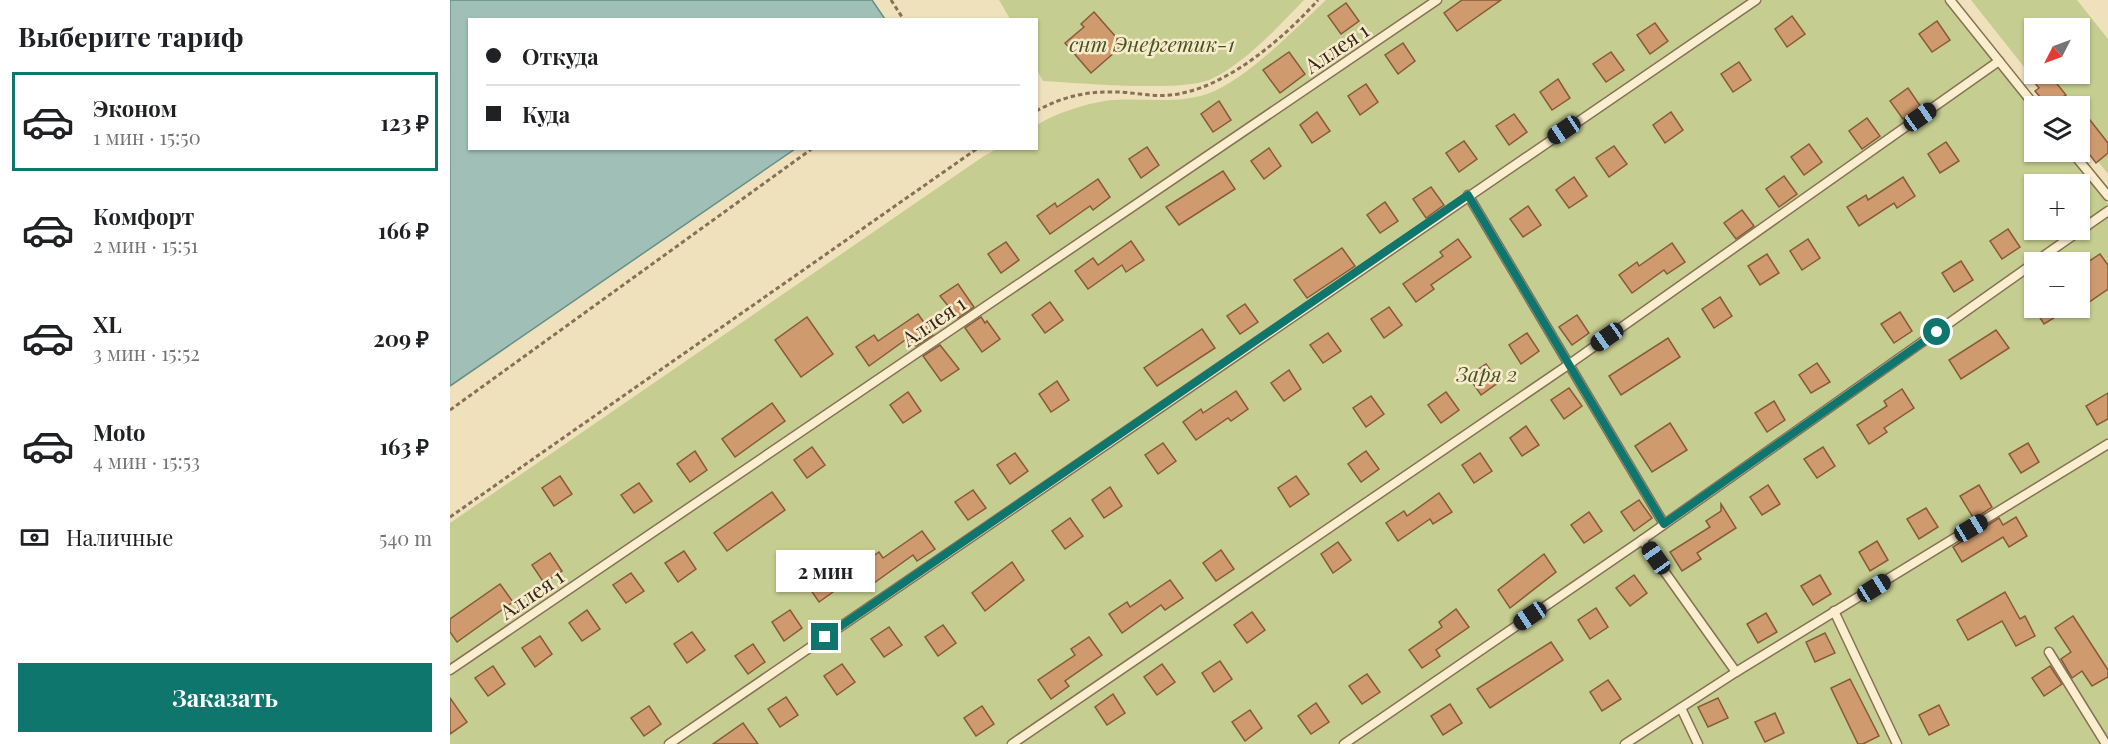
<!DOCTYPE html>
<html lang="ru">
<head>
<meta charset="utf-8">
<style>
  body { margin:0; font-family:"Playfair Display",serif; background:#f6f6f6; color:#202124; height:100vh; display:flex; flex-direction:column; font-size:22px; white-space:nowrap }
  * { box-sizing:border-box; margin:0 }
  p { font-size:20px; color:#757577 }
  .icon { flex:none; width:33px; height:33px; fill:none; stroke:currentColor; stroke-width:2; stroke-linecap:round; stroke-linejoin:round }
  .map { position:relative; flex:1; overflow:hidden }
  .details { display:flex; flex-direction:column; background:#fff; width:450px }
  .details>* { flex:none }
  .top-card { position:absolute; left:18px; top:18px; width:570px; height:132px; border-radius:0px; box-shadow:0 2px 4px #0004; display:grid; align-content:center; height:132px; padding:0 18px; background:#fff }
  .needle { width:39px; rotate:228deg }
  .fabs { position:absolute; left:1574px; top:18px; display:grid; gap:12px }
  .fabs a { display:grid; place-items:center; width:66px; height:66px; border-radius:0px; background:#fff; box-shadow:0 2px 4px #0004; font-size:30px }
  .end { position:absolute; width:27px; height:27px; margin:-14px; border:8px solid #0f766e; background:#fff; box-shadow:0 0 0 3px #fff }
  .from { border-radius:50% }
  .bubble { position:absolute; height:42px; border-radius:0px; background:#fff; box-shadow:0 2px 4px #0004; font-size:20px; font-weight:700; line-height:42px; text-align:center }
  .car { position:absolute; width:18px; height:36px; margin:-18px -9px; border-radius:8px; box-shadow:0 0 4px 2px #0007; background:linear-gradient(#222 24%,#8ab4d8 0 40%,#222 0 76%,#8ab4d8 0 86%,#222 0) }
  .top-card b { display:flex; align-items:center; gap:21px; height:57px; font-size:22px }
  .top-card b+b { border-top:2px solid #e0e0e0 }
  .top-card i { width:15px; height:15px; background:#202124 }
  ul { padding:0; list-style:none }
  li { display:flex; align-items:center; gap:18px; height:99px; margin:0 12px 9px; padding:0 6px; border:3px solid transparent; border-radius:0px }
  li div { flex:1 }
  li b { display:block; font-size:22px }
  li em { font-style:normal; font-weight:700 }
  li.on { border-color:#0f766e }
  li>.icon { width:54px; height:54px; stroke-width:1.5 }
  h2 { padding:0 18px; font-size:27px; line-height:72px }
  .pay { display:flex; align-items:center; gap:15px; height:66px; padding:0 18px; font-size:22px }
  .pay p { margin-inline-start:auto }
  .button { display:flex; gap:12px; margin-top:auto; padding:12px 18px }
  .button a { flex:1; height:69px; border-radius:0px; background:#0f766e; color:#fff; font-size:24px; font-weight:700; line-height:69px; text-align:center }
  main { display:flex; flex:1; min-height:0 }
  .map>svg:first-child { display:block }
  .green { fill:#c5cd90; fill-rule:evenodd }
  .water { fill:#a0c0b7; stroke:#678e85; stroke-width:1.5 }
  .building { fill:#d09a6f; stroke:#875a3a; stroke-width:1.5 }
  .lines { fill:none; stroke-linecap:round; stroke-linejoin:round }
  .service-casing { stroke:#877155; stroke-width:11 }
  .path { stroke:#877155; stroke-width:3; stroke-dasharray:4.5 3; stroke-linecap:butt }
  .service { stroke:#faeecf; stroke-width:8 }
  .route { stroke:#0f766e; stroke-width:8 }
  .labels { text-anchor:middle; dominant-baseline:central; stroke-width:5; stroke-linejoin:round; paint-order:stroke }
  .park-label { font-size:21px; font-style:italic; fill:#455320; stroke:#f7ebcb }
  .street-label { font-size:21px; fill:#36281a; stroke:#f7ebcb }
</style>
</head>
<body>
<main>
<section class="details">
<h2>Выберите тариф</h2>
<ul>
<li class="on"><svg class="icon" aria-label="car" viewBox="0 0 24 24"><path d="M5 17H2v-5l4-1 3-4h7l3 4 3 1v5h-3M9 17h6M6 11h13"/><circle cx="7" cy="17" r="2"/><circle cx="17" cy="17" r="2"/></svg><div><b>Эконом</b><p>1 мин · 15:50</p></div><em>123 ₽</em></li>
<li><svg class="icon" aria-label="car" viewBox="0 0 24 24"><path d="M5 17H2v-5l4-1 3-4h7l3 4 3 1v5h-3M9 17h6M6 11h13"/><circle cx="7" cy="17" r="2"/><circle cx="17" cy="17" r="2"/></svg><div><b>Комфорт</b><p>2 мин · 15:51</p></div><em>166 ₽</em></li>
<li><svg class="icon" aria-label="car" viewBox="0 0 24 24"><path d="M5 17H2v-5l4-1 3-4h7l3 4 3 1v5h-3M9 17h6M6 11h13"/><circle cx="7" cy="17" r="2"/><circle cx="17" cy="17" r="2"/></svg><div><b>XL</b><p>3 мин · 15:52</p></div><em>209 ₽</em></li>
<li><svg class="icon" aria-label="car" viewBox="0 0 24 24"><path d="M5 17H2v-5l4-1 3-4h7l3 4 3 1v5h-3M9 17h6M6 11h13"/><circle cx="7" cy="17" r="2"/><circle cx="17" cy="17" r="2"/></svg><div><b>Moto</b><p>4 мин · 15:53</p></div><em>163 ₽</em></li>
</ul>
<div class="pay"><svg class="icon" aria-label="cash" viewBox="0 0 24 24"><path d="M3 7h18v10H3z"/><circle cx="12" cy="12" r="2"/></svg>Наличные<p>540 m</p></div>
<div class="button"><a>Заказать</a></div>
</section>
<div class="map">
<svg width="1658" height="744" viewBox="0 0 1658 744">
  <rect width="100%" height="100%" fill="#efe1bc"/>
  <g class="green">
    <path d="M549,0H854C829,26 792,66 759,80C727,92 630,83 593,81L587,70L586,20L560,19Z"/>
    <path d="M876,0H1495L1584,111V152H1616L1658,204V744H0V523L534,156L547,149L586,148L587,125C606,113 642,101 665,100C696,98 727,104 757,94C795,81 846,28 876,0ZM1584,184H1629V230H1584ZM1584,262H1629V308H1584Z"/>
    <path d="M1521,0H1627L1658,39V174L1629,137V106H1605ZM1584,28H1629V74H1584Z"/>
  </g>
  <polygon class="water" points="0,0 422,0 435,19 20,20 20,148 345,149 0,386"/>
  <g class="building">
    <polygon points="1012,0 1051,0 1007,31 994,13"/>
    <polygon points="896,3 909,21 891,34 878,16"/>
    <polygon points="644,12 673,45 641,73 615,43 634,27 631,24"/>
    <polygon points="1342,16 1355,34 1337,47 1325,29"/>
    <polygon points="1487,21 1500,40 1482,52 1469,34"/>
    <polygon points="1205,23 1218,41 1200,54 1187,35"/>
    <polygon points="953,43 965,61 948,74 935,55"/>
    <polygon points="839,52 855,74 830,93 813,70"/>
    <polygon points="1161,52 1174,70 1156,82 1143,64"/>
    <polygon points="1289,62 1301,80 1283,92 1271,74"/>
    <polygon points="1577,74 1599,74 1616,95 1598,106 1585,91 1589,88"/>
    <polygon points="1108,79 1120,98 1102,110 1090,92"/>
    <polygon points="916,84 928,102 910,115 898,96"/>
    <polygon points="1458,88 1471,107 1453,119 1440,101"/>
    <polygon points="769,101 781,120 763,132 751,114"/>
    <polygon points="1629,106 1658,143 1658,153 1646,163 1629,141"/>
    <polygon points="867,112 880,131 862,143 850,125"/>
    <polygon points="1221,112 1233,130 1215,143 1203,125"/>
    <polygon points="1064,114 1077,132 1059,145 1046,126"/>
    <polygon points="1417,118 1430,136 1412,149 1399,131"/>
    <polygon points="1014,141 1027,159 1009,172 996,153"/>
    <polygon points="1496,142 1509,161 1490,173 1478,154"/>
    <polygon points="1359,144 1372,162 1354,175 1341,157"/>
    <polygon points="1164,146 1177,164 1159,177 1146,158"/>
    <polygon points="697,147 709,165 691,178 679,159"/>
    <polygon points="819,148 831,166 814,179 801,161"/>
    <polygon points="773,171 785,189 729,225 716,207"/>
    <polygon points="1334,176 1347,194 1329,207 1316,189"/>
    <polygon points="1124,177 1137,196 1119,208 1106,190"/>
    <polygon points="1453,177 1465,196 1447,208 1444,203 1409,226 1397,207 1416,195 1418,200"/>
    <polygon points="648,179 660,197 643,210 640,206 600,234 587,216 605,203 607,207"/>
    <polygon points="981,187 994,205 976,218 963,199"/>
    <polygon points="935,202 948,221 930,233 917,215"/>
    <polygon points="1078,206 1091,225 1073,237 1060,219"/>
    <polygon points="1292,210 1304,226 1286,239 1274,223"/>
    <polygon points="1558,229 1570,247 1552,259 1540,241"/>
    <polygon points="1008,239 1021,257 981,285 984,289 966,302 953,284 993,256 990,252"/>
    <polygon points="1358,239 1370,258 1352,270 1340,251"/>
    <polygon points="681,241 694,260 676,272 672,265 638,289 625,271 643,258 648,265"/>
    <polygon points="556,242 569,260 551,273 538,254"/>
    <polygon points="1222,243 1235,262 1217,274 1214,270 1182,293 1169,275 1187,262 1189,266"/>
    <polygon points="892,248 905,266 857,298 844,280"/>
    <polygon points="1317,254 1329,273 1310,285 1298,266"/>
    <polygon points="1650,254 1658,265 1658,289 1629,309 1629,268"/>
    <polygon points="1511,261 1523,280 1504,292 1492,273"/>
    <polygon points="508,284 524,307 508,318 490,296"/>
    <polygon points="1270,297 1282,316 1264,328 1252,309"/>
    <polygon points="600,302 613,320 595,333 582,315"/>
    <polygon points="795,304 808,322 790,334 777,316"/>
    <polygon points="939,307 952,325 934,338 921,319"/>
    <polygon points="1584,308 1620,308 1594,324"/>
    <polygon points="1450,312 1462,331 1444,343 1431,324"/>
    <polygon points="468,314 483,335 466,346 458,338 419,366 406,347 424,335 428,341"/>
    <polygon points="1127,315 1139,333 1122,345 1109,327"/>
    <polygon points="357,317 383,354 351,377 325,340"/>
    <polygon points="531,317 535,323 537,321 550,339 532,352 515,328"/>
    <polygon points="752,329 765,348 707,386 694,368"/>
    <polygon points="1546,330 1559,348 1511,379 1499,360"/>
    <polygon points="878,333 891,351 873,363 860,345"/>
    <polygon points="1077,333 1089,351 1071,364 1059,345"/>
    <polygon points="1218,338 1230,357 1171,395 1159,376"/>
    <polygon points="490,345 509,369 491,381 473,356"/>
    <polygon points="1367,363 1380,382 1361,393 1349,375"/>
    <polygon points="1036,364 1049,382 1031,395 1018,376"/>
    <polygon points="839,370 851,389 834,401 821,383"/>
    <polygon points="607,381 619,400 601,412 589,394"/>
    <polygon points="1119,388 1132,406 1114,419 1101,400"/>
    <polygon points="1452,389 1464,408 1434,428 1437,432 1419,444 1407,425 1437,406 1434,401"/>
    <polygon points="786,391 798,409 781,421 778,418 746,440 733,422 751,409 753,413"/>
    <polygon points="458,392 471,411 453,423 440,405"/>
    <polygon points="996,392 1009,410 991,423 978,405"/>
    <polygon points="1658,393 1658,419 1647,425 1636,406"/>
    <polygon points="921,396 934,414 916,427 903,408"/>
    <polygon points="1324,401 1335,420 1317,432 1305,413"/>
    <polygon points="322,403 335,421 285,457 272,439"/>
    <polygon points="1220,423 1237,450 1202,472 1185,446"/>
    <polygon points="1076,426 1089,445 1072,456 1060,438"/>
    <polygon points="713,443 726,461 708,474 695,455"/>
    <polygon points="1578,443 1589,462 1571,473 1559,454"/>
    <polygon points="362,447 375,465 357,478 344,460"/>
    <polygon points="1373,447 1385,466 1367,478 1354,459"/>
    <polygon points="245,451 257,470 240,482 227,464"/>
    <polygon points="916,451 929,469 911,482 898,464"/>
    <polygon points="565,453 578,471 560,484 547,465"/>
    <polygon points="1030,453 1042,471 1024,483 1012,465"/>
    <polygon points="110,476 122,494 104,506 92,488"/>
    <polygon points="846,476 859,494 840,507 828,488"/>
    <polygon points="189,483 202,501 184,513 171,495"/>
    <polygon points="1318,485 1330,504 1312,515 1300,497"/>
    <polygon points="1529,485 1542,507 1524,519 1510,496"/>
    <polygon points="660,487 672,506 654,518 642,500"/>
    <polygon points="523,490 536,508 518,520 505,502"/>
    <polygon points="322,492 335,510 277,551 264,533"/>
    <polygon points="989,493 1002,512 983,524 980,519 948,541 936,523 954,511 957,516"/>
    <polygon points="1189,500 1202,518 1184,531 1171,512"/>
    <polygon points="1271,504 1286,528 1247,553 1251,559 1232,571 1220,552 1260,527 1256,521 1271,511"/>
    <polygon points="1476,508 1488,527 1469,539 1457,519"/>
    <polygon points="1139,512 1152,531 1134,543 1121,525"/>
    <polygon points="1566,517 1577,536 1559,547 1553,537 1512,562 1503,547 1549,518 1553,525"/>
    <polygon points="620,518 633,536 615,549 602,531"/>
    <polygon points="472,531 485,549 467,561 463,555 424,583 411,565 429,552 433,558"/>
    <polygon points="1427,541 1438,560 1420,571 1409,552"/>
    <polygon points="888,542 901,560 883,573 871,554"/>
    <polygon points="771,550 784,569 766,581 753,563"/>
    <polygon points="234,551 246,569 228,582 215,563"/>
    <polygon points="100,553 112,571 94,583 82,565"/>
    <polygon points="1094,554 1106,572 1060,608 1048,590"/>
    <polygon points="562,562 574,580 535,611 522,593"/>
    <polygon points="374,571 387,589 369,602 356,583"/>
    <polygon points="181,573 194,591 176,603 163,585"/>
    <polygon points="1184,575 1197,593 1180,606 1166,588"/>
    <polygon points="1370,575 1381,594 1363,605 1351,586"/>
    <polygon points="720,580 733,598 715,610 711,605 672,633 659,614 677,602 680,607"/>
    <polygon points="50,584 63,602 7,642 0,632 0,619"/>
    <polygon points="1555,592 1570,619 1575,616 1585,636 1566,646 1552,621 1518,640 1507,620"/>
    <polygon points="1146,608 1158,627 1140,639 1128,620"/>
    <polygon points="1006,609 1019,627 986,650 990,656 972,668 959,650 992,627 989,622"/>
    <polygon points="137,610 150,629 132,641 119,623"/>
    <polygon points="340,610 352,628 334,641 322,622"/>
    <polygon points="802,612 815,630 797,643 784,625"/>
    <polygon points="1316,613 1327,632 1308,643 1297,624"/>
    <polygon points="1623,616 1658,670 1658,677 1642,686 1632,671 1622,678 1611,659 1621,652 1605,628"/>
    <polygon points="493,625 506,643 488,656 475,637"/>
    <polygon points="439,627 452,645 434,657 421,639"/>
    <polygon points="242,632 255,650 237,663 224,644"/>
    <polygon points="1375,633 1385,653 1365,662 1356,642"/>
    <polygon points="90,636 102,654 85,667 72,648"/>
    <polygon points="639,637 652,655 615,681 619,686 601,699 588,680 625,655 621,649"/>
    <polygon points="1101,642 1113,660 1040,708 1027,689"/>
    <polygon points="303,644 315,662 298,674 285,656"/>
    <polygon points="770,661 782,679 764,692 752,673"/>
    <polygon points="392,664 405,682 387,695 374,676"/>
    <polygon points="712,664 725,682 707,695 694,677"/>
    <polygon points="43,666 55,684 38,696 25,678"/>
    <polygon points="1600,666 1612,684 1594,696 1582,678"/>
    <polygon points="917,674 930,692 912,704 899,686"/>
    <polygon points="1400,679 1429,736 1413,744 1408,744 1381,688"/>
    <polygon points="1158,680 1171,699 1152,711 1140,692"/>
    <polygon points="663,694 675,713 657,725 645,707"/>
    <polygon points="336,697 348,715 330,727 318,709"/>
    <polygon points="0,698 17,722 0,734"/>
    <polygon points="1268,698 1278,718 1258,727 1248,707"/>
    <polygon points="866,703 879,722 861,734 848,716"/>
    <polygon points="1000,704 1012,723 993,735 981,716"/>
    <polygon points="1489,705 1499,725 1479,735 1469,715"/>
    <polygon points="199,706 211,724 194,736 181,718"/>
    <polygon points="532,706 544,724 526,736 514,718"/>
    <polygon points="800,710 812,728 795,741 782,722"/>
    <polygon points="1325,713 1334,733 1315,742 1305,722"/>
    <polygon points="293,723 308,744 263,744"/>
  </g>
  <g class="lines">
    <defs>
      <g id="service">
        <polyline points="1500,0 1585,106"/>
        <polyline points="1622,152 1658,196"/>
        <polyline points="1018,195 1214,524"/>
        <polyline points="1585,262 1658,211"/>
        <polyline points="1192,540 1286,672"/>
        <polyline points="1384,611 1447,744"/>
        <polyline points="1599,652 1656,744"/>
        <polyline points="0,670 987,0"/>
        <polyline points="1231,708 1248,744"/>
        <polyline points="219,744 1306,0"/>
        <polyline points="562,744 1118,365 1549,61"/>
        <polyline points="894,744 1192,540 1584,263"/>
        <polyline points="1175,744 1286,672 1658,444"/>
      </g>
    </defs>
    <use href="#service" class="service-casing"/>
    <g class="path">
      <polyline points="441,0 454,20"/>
      <path d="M586,111C612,97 636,91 665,92C683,92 702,97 720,95C774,90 833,39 868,0"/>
      <polyline points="0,410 363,148"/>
      <polyline points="0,517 528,148"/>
    </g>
    <use href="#service" class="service"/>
  </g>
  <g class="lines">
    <polyline class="route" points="375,637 1018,195 1214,524 1487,332"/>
  </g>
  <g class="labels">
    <g class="park-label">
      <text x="702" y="43">снт Энергетик-1</text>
      <text x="1037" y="373">Заря 2</text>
    </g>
    <g class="street-label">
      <text transform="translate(886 47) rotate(-34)">Аллея 1</text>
      <text transform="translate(483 320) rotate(-34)">Аллея 1</text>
      <text transform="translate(81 593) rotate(-34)">Аллея 1</text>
    </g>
  </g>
</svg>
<div class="fabs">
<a><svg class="needle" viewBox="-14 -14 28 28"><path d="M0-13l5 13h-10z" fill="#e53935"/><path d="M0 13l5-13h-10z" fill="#757577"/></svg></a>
<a><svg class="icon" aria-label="layers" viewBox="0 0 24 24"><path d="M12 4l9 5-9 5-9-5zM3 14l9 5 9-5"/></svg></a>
<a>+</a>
<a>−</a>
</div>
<i class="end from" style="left:1487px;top:332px"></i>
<i class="end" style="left:375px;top:637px"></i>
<div class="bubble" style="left:326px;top:550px;width:99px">2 мин</div>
<i class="car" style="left:1470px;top:117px;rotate:55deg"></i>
<i class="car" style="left:1114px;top:130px;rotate:236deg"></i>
<i class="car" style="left:1157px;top:337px;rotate:235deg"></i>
<i class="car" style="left:1521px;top:528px;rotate:59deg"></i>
<i class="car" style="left:1206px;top:558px;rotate:325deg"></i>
<i class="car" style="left:1424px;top:588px;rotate:58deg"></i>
<i class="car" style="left:1080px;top:616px;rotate:236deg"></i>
<div class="top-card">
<b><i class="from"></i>Откуда</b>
<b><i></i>Куда</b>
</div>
</div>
</main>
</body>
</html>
